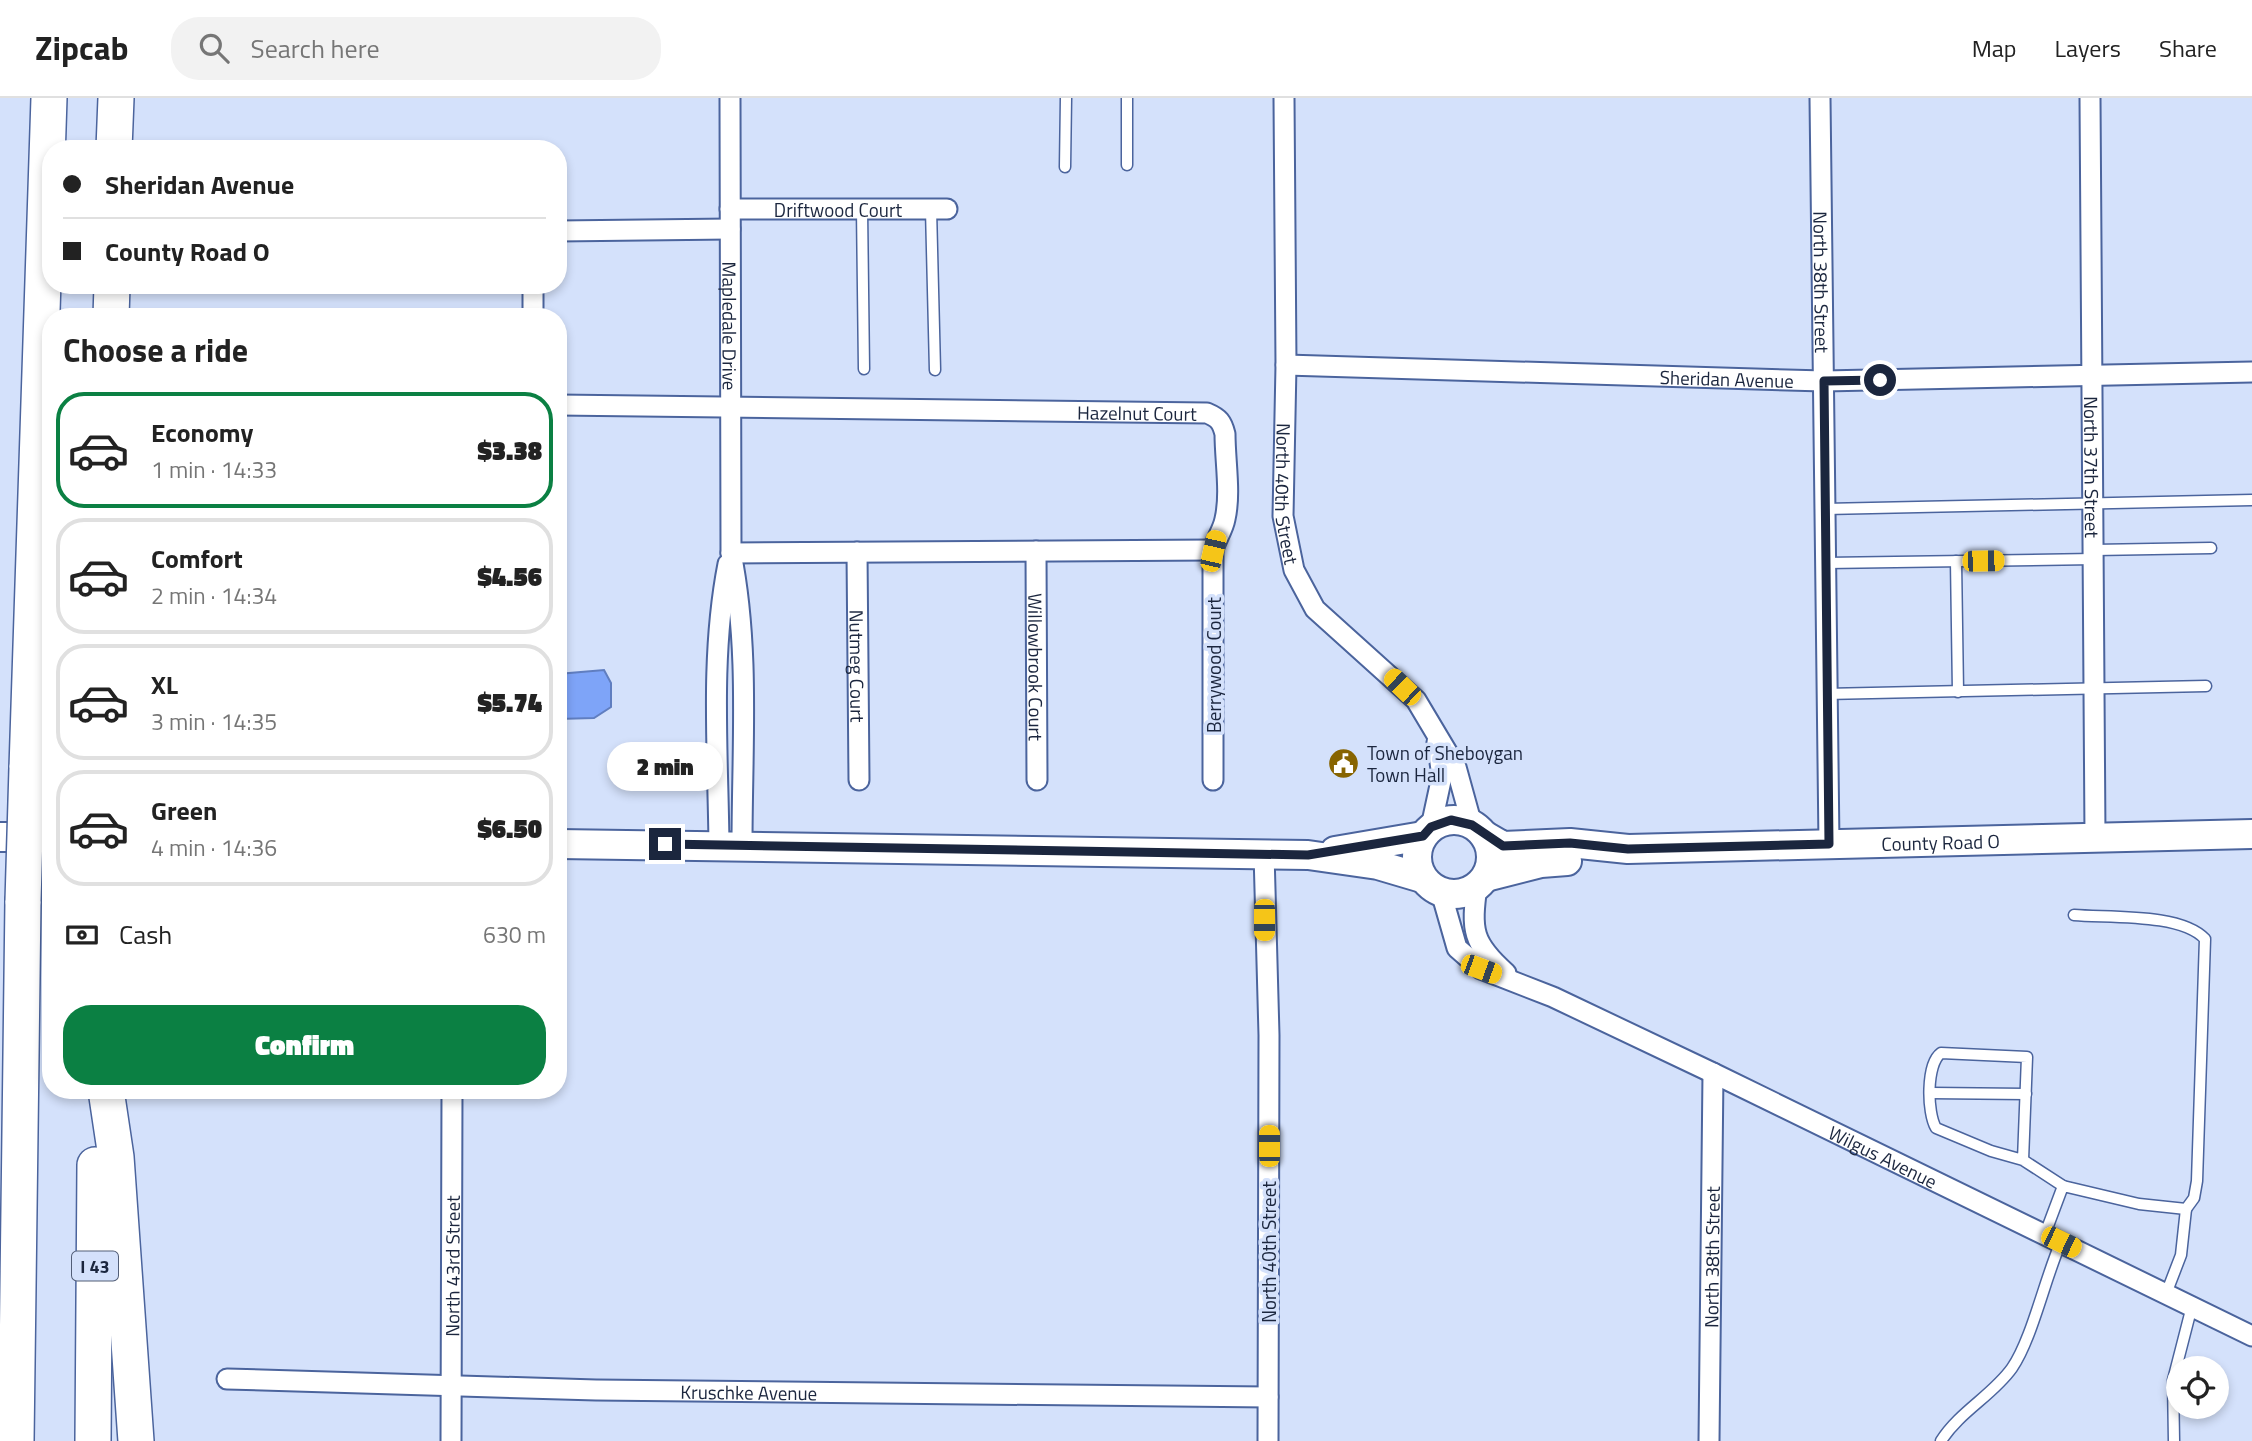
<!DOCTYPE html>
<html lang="en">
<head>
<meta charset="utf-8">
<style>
  body { margin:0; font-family:"Titillium Web",sans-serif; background:#f2f2f2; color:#222; height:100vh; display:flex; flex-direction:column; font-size:26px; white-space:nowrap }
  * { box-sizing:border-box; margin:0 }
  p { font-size:23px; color:#767676 }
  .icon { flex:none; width:38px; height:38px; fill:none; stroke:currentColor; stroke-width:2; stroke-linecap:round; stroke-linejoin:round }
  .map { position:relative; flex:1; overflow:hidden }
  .drawer { position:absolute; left:42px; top:210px; width:525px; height:791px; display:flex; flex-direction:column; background:#fff; border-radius:28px; box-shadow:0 4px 10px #0003 }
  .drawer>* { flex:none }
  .hud { position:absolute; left:42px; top:42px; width:525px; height:154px; border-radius:28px; box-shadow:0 4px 10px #0003; display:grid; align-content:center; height:154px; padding:0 21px; background:#fff }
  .buttons { position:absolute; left:2166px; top:1258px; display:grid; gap:14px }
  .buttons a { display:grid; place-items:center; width:63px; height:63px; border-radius:50%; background:#fff; box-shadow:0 4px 10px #0003; font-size:35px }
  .end { position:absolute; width:32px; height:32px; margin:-16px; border:9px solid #1b263e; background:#fff; box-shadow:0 0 0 4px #fff }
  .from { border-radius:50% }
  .bubble { position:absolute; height:49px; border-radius:24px; background:#fff; box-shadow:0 4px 10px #0003; font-size:23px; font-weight:800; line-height:49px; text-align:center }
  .car { position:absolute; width:21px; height:42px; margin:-21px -10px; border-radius:9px; box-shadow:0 0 5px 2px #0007; background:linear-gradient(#f5c518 24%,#345 0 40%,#f5c518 0 76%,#345 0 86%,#f5c518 0) }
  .hud b { display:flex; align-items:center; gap:24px; height:66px; font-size:26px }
  .hud b+b { border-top:2px solid #e0e0e0 }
  .hud i { width:18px; height:18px; background:#222 }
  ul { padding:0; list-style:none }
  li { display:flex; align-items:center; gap:21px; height:116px; margin:0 14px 10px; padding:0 7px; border:4px solid #e0e0e0; border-radius:28px }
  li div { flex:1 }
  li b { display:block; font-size:26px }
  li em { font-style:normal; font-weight:800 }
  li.active { border-color:#0b8043 }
  li>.icon { width:63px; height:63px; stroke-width:1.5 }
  h2 { padding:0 21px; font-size:32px; line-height:84px }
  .pay { display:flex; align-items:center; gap:18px; height:77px; padding:0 21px; font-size:26px }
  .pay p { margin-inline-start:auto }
  .primary-button { display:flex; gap:14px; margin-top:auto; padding:14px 21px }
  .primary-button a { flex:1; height:80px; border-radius:28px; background:#0b8043; color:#fff; font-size:28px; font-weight:800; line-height:80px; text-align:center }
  header { display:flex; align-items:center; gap:42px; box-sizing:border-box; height:98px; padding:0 35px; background:#fff; border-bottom:2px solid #e0e0e0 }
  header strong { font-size:33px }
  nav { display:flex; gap:38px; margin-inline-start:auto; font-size:24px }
  .search { width:490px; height:63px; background:#f2f2f2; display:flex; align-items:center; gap:18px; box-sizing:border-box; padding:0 24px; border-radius:28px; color:#767676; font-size:26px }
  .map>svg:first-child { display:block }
  .water { fill:#7ea4f8; stroke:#607ec0; stroke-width:2 }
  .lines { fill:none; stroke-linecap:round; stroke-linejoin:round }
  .lane-casing { stroke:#4b649d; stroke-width:13 }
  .street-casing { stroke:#4b649d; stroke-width:23 }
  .secondary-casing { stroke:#4b649d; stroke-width:32 }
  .highway-casing { stroke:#4b649d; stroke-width:38 }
  .lane { stroke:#fff; stroke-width:10 }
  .street { stroke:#fff; stroke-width:19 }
  .secondary { stroke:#fff; stroke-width:28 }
  .highway { stroke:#fff; stroke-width:35 }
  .highway-bridge-casing { stroke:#4b649d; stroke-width:38; stroke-linecap:butt }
  .highway-bridge { stroke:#fff; stroke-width:35 }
  .route { stroke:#1b263e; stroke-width:9 }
  .labels { text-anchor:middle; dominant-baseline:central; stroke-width:7; stroke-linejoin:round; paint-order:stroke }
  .shield { fill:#d4e1fb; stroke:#525e77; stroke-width:2 }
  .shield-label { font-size:18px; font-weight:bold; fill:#1b263e }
  .street-label { font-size:19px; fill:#1b263e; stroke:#d4e1fb }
  .poi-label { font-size:19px; fill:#1b263e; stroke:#d4e1fb; text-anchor:start }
</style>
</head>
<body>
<header>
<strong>Zipcab</strong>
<div class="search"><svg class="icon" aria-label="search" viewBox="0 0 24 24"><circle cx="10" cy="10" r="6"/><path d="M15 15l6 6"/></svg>Search here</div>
<nav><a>Map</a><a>Layers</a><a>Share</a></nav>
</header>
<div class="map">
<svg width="2252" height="1343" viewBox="0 0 2252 1343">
  <rect width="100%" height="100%" fill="#d4e1fb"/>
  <polygon class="water" points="604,572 611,585 611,609 594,620 558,621 558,576"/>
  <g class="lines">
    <defs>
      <g id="lane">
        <polyline points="1127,67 1127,0"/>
        <polyline points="1065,69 1066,0"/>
        <polyline points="862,111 864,271"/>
        <polyline points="931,111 935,272"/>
        <polyline points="1825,411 2252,402"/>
        <polyline points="2094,452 2211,450"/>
        <polyline points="1956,463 1958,594"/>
        <polyline points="1826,465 2094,461"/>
        <polyline points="1825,596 2206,588"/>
        <polyline points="1931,995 2026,996"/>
        <path d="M2023,1062L2027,959L1941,955C1926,966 1927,1015 1936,1030L1991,1053L2023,1062L2063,1088"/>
        <path d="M2045,1136L2063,1088L2139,1106L2186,1111L2194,1100L2197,1083L2205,841C2181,815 2109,820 2074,817"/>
        <polyline points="2166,1196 2181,1157 2186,1111"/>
        <path d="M1941,1343C1959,1314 1993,1297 2012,1270C2032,1241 2045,1180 2061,1144"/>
        <polyline points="2174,1343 2173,1282 2192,1208"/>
      </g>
      <g id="street">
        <path id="s1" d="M730,0L731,455C750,550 742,649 742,747"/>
        <path id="s2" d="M1284,0L1286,267L1283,418L1294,472L1315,511L1416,602L1456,669L1472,727"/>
        <path id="s3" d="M1820,0L1829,746"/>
        <path id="s4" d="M2090,0L2095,739"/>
        <path id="s5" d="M730,111H947"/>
        <polyline points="558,133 730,131"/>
        <polyline points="533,187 533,219"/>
        <path id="s6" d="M1286,267L1824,283L2252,274"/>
        <path id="s7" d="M558,307L1207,315C1219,320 1222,324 1225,336C1225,363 1231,395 1225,421C1223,432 1216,441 1213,452V682"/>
        <path id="s8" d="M1036,453L1037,682"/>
        <path id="s9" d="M857,454L859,682"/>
        <polyline points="731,455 1213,452"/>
        <polyline points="1431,729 1442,678 1437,644"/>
        <path d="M719,747C718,653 710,558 728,466"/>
        <polyline points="1264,755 1269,937 1268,1343"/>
        <path d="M1477,788C1471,832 1472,845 1506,875"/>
        <path id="s10" d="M1441,794L1457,850L1481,871L1553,899L1713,975L2252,1238"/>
        <path id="s11" d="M227,1281L596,1292L1268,1299"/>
        <path id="s12" d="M451,1343L452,992"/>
        <path id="s13" d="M1709,1343L1713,975"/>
      </g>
      <g id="secondary">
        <circle cx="1454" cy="759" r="37"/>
        <path id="s14" d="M1484,737L1503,748L1570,745L1628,751L2252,736"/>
        <polyline points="0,739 51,739"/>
        <polyline points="558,746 1308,757 1378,767 1422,780"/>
        <polyline points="1335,753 1423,738"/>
        <polyline points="1486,779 1541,765 1567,763"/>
      </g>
      <g id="highway">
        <polyline points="114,51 116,0"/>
        <polyline points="111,219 112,187"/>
        <polyline points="27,670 49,0"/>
        <polyline points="106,992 116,1059 136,1343"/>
        <polyline points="16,1343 23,803"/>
        <polyline points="93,1343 95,1067"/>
      </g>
    </defs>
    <use href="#lane" class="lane-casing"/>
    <use href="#street" class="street-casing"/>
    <use href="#secondary" class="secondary-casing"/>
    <use href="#highway" class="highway-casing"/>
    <use href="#lane" class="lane"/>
    <use href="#street" class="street"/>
    <use href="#secondary" class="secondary"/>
    <use href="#highway" class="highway"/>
    <defs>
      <polyline id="highway-bridge" points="23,803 27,670"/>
    </defs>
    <use href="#highway-bridge" class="highway-bridge-casing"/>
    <use href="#highway-bridge" class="highway-bridge"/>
  </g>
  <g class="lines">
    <polyline class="route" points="665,746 1308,757 1423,738 1431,729 1451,722 1472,727 1503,748 1570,745 1628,751 1829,746 1824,283 1880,282"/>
  </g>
  <defs>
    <symbol id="civic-disc" viewBox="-11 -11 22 22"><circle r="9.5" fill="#876400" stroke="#d4e1fb"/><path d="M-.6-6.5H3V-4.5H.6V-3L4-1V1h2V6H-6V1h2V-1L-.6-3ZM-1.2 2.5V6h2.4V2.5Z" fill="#fff"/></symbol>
  </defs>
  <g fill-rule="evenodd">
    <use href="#civic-disc" x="1326" y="648" width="35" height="35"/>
  </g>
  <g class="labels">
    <rect class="shield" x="72" y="1153.5" width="46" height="29" rx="5"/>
    <g class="shield-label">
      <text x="95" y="1168">I 43</text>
    </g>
    <g class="street-label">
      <text stroke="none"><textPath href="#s5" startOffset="108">Driftwood Court</textPath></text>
      <text stroke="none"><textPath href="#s3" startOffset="184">North 38th Street</textPath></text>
      <text stroke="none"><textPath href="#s1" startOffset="228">Mapledale Drive</textPath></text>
      <text stroke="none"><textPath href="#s6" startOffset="441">Sheridan Avenue</textPath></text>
      <text stroke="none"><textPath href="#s7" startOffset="579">Hazelnut Court</textPath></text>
      <text stroke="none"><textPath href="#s4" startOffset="369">North 37th Street</textPath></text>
      <text stroke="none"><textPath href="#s2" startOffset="396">North 40th Street</textPath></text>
      <text transform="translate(1213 567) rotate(-90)">Berrywood Court</text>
      <text stroke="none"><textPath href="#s9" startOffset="114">Nutmeg Court</textPath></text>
      <text stroke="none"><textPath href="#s8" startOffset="116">Willowbrook Court</textPath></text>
      <text stroke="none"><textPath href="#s14" startOffset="460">County Road O</textPath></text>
      <text stroke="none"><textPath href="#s10" startOffset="534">Wilgus Avenue</textPath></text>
      <text transform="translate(1268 1154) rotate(-90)">North 40th Street</text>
      <text stroke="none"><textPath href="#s13" startOffset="184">North 38th Street</textPath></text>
      <text stroke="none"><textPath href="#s12" startOffset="175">North 43rd Street</textPath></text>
      <text stroke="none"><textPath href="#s11" startOffset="522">Kruschke Avenue</textPath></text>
    </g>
    <g class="poi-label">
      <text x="1367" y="654">Town of Sheboygan<tspan x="1367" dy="22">Town Hall</tspan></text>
    </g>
  </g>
</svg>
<div class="buttons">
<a><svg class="icon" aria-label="locate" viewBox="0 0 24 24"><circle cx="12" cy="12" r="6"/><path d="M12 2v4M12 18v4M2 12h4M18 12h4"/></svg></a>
</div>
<i class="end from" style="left:1880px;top:282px"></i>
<i class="end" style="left:665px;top:746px"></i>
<div class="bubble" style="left:607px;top:644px;width:116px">2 min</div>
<i class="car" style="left:1213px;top:453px;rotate:13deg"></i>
<i class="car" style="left:1983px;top:463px;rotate:89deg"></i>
<i class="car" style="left:1402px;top:589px;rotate:314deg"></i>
<i class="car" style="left:1264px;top:822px;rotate:180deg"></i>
<i class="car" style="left:1481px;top:871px;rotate:110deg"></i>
<i class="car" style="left:1269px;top:1048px;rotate:0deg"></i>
<i class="car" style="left:2061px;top:1144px;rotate:116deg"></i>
<div class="hud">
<b><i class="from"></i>Sheridan Avenue</b>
<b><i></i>County Road O</b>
</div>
<section class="drawer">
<h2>Choose a ride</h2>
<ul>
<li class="active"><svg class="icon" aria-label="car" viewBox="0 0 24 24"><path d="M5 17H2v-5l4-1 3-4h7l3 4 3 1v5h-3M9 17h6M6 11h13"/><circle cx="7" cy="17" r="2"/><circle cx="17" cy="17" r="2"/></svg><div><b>Economy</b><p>1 min · 14:33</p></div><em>$3.38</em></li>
<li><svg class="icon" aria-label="car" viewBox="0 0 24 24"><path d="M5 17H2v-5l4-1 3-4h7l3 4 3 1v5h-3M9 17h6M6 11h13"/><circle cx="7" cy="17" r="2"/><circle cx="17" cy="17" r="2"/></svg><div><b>Comfort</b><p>2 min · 14:34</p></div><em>$4.56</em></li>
<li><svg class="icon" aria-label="car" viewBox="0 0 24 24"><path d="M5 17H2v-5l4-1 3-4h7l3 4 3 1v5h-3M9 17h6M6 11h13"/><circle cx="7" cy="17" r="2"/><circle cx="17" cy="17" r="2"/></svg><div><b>XL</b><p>3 min · 14:35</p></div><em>$5.74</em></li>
<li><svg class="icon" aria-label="car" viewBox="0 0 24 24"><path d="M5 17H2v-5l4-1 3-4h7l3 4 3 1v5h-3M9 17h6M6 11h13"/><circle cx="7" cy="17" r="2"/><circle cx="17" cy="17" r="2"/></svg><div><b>Green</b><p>4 min · 14:36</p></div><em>$6.50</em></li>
</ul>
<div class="pay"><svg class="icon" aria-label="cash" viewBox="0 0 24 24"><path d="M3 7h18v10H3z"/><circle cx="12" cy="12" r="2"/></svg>Cash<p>630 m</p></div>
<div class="primary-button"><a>Confirm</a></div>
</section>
</div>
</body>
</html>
